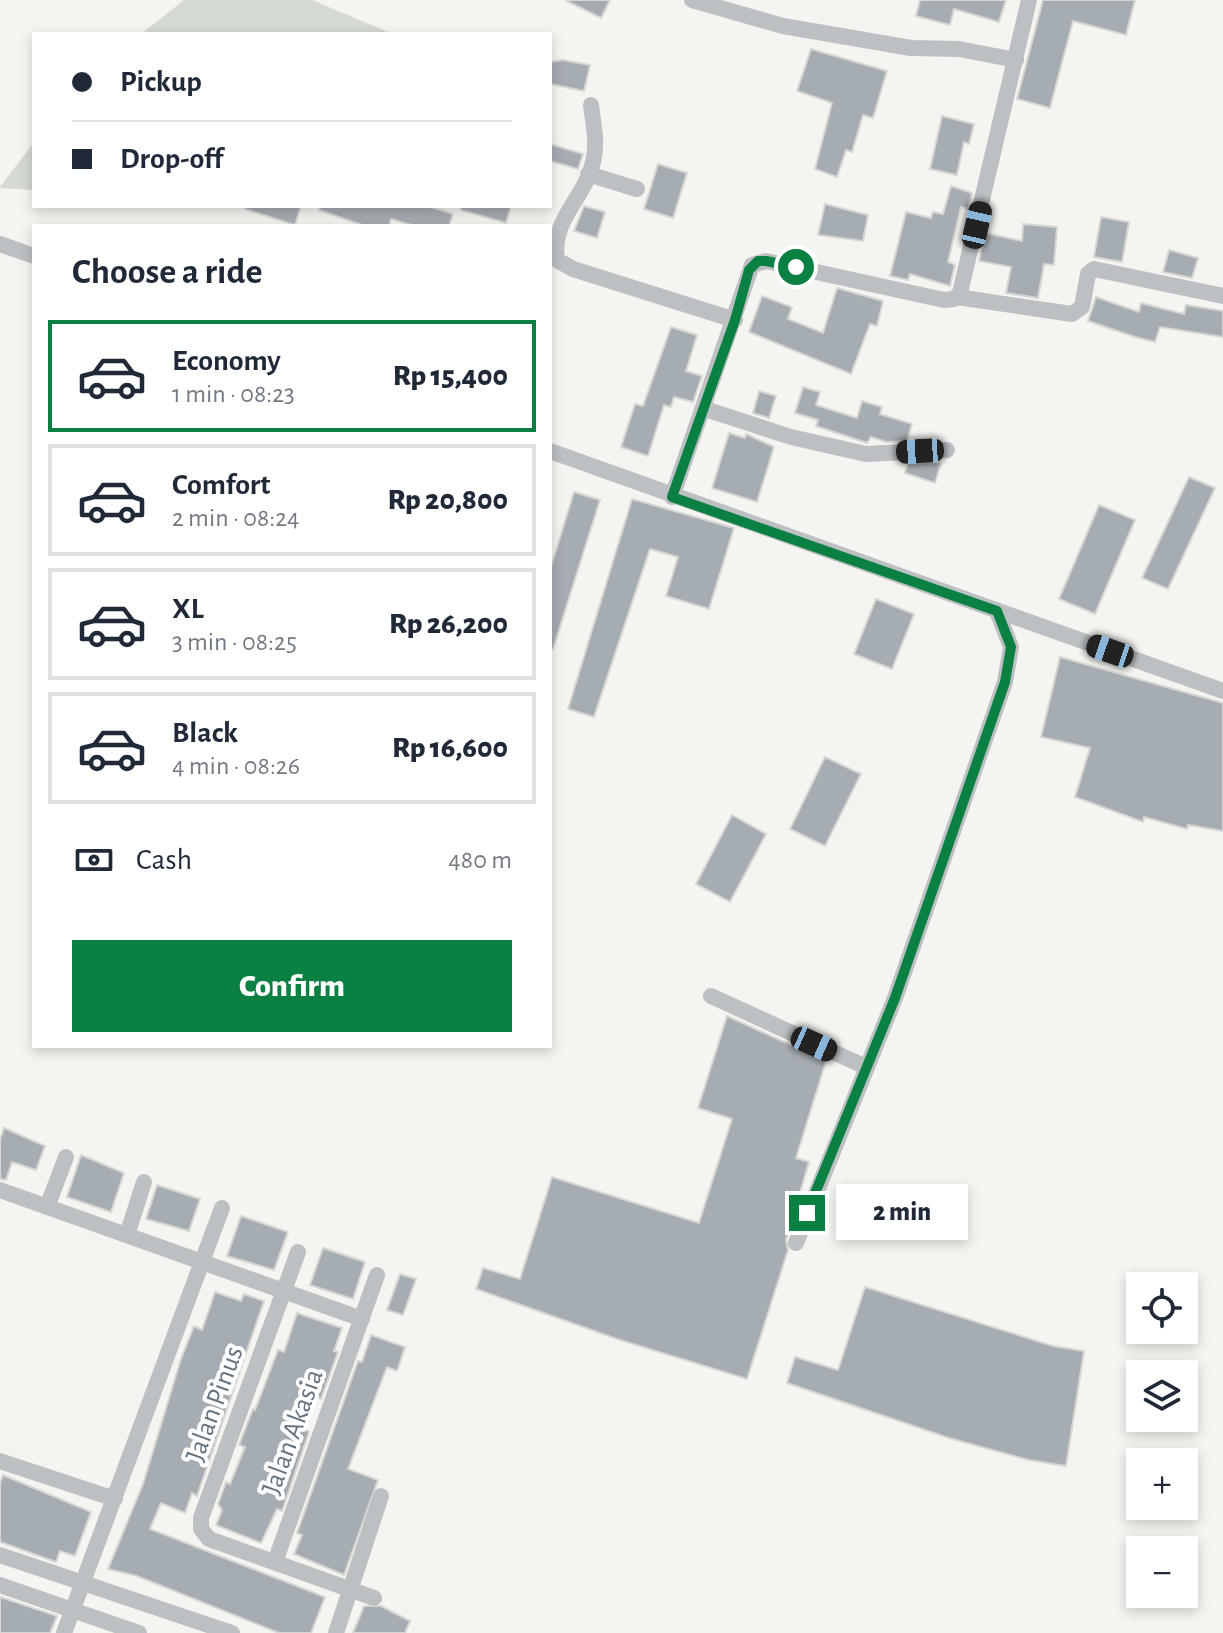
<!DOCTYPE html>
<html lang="en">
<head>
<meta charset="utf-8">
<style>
  body { margin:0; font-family:"Alegreya Sans",sans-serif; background:#f2f2f3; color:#1f2937; height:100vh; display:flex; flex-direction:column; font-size:30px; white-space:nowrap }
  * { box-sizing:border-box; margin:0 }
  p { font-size:26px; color:#747a83 }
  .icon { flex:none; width:44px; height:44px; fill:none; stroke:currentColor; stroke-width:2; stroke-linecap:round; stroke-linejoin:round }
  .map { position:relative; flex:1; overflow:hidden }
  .sheet { position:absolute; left:32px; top:224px; width:520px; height:824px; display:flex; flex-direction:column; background:#fff; border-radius:0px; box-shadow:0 4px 12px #0003 }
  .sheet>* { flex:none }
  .top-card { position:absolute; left:32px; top:32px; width:520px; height:176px; border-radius:0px; box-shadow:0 4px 12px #0003; display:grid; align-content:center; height:176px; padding:0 40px; background:#fff }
  .fabs { position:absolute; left:1126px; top:1272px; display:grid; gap:16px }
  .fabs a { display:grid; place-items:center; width:72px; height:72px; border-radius:0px; background:#fff; box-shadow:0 4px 12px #0003; font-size:40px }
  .end { position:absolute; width:36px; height:36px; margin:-18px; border:10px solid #0b8043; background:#fff; box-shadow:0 0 0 4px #fff }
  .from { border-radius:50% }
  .bubble { position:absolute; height:56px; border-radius:0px; background:#fff; box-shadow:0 4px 12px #0003; font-size:26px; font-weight:800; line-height:56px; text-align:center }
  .car { position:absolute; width:24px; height:48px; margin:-24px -12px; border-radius:10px; box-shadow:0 0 6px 2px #0007; background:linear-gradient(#222 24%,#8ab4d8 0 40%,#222 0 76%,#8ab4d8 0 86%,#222 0) }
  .top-card b { display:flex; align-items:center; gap:28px; height:76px; font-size:30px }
  .top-card b+b { border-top:2px solid #e0e1e3 }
  .top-card i { width:20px; height:20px; background:#1f2937 }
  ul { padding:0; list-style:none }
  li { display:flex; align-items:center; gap:24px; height:112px; margin:0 16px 12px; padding:0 24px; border:4px solid #e0e1e3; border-radius:0px }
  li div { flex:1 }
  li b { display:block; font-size:30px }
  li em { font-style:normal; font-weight:800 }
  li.active { border-color:#0b8043 }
  li>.icon { width:72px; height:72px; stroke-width:1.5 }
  h2 { padding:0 40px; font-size:36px; line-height:96px }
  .pay { display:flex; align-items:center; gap:20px; height:88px; padding:0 40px; font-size:30px }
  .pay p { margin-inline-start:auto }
  .action { display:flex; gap:16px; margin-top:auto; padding:16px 40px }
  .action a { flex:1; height:92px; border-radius:0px; background:#0b8043; color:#fff; font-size:32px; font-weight:800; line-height:92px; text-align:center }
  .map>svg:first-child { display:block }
  .green { fill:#d4d9d1 }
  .building { fill:#a6adb2; stroke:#d6d6d4; stroke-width:2 }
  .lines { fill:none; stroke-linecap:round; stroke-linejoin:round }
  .minor { stroke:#bcc0c3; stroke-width:16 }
  .route { stroke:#0b8043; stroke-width:10 }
  .labels { text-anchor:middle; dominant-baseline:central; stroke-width:8; stroke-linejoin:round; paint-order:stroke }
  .street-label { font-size:28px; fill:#667480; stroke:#fff }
</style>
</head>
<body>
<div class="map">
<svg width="1223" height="1633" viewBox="0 0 1223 1633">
  <rect width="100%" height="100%" fill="#f4f5f1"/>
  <g class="green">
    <polygon points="184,0 312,0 393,34 141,34"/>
    <polygon points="34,142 34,190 0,188 0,187"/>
  </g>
  <g class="building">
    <polygon points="565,0 610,0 601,18"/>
    <polygon points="920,0 1006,0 999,22 954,9 950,25 916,16"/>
    <polygon points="1043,0 1135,0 1126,35 1073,21 1050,108 1017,99"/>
    <polygon points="811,49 887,71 873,118 863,115 852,152 846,150 837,177 815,169 832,103 797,91"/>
    <polygon points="563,60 590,65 584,91 550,84 550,62"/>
    <polygon points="942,116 974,124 969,144 964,142 957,175 930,169"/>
    <polygon points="550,144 583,154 578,169 550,161"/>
    <polygon points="658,164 687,173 673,218 644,209"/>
    <polygon points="951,186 972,193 968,209 961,207 948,262 955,265 950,286 910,274 908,280 890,276 906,212 931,218 933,212 943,214"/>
    <polygon points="825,204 868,215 863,241 818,235"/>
    <polygon points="245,206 301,206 295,225 245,209"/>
    <polygon points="320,206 427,206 453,214 449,226 415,226 391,219 389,226 365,226 319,210"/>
    <polygon points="461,206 511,206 506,223 461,210"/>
    <polygon points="584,206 605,212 597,238 574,231"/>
    <polygon points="1101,217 1129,222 1122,262 1094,257"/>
    <polygon points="1023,224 1057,227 1054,265 1044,264 1038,298 1006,293 1011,267 979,261 985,233 1022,241"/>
    <polygon points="1169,250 1198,258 1192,278 1163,272"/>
    <polygon points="837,288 883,301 877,326 870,324 851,374 749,332 762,296 792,307 788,319 823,333"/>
    <polygon points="1096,297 1139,312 1141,303 1184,314 1186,305 1223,311 1223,337 1160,327 1155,342 1135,337 1088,321"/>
    <polygon points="671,327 697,335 686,371 702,376 693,402 674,397 671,407 664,405 648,456 621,447 635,404 643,406"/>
    <polygon points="803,387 820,392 816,405 857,418 862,401 882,407 880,414 912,424 907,441 886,442 871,437 867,443 816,426 818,420 795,413"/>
    <polygon points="759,391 776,396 769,418 753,413"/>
    <polygon points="729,433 745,438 746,434 774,447 757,502 712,488"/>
    <polygon points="935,462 941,463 935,483 905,473 908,463"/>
    <polygon points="1189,477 1215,488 1168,589 1142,578"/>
    <polygon points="574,492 600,500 553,649 550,649 550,570"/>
    <polygon points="632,499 734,528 709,609 666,596 678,557 650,549 594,717 568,709"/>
    <polygon points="1099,505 1135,520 1095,614 1059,599"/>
    <polygon points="876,599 914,614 892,669 854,654"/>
    <polygon points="1060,657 1223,703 1223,831 1188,825 1187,829 1144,817 1143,822 1075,797 1090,748 1041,737"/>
    <polygon points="825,757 861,774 825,846 790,829"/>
    <polygon points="732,815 766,834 730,902 696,884"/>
    <polygon points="727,1016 826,1061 796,1158 809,1162 798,1199 802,1200 786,1239 788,1250 747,1379 620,1340 476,1289 483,1268 520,1279 552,1177 699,1223 732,1119 698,1108"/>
    <polygon points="4,1128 45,1146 36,1170 12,1162 6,1180 0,1179 0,1140"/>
    <polygon points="81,1155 124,1173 111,1212 67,1197"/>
    <polygon points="157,1185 200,1199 189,1231 146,1219"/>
    <polygon points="241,1216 288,1232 274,1270 227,1256"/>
    <polygon points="323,1248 365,1262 353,1299 310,1285"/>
    <polygon points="400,1274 416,1279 403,1315 387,1310"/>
    <polygon points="865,1287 1053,1346 1084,1351 1066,1466 1029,1460 949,1438 787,1383 795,1357 838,1370"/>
    <polygon points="215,1292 241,1301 244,1294 264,1301 197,1496 192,1493 185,1513 161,1503 150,1529 325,1597 311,1633 279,1633 137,1576 108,1569 143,1484 181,1359 194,1326 202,1330"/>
    <polygon points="297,1313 342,1328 334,1351 338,1352 321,1399 316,1397 304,1427 309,1432 282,1511 277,1509 261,1543 216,1525 222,1510 218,1504 226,1482 230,1484 245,1447 239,1445 253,1409 255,1410 278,1350 284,1352"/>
    <polygon points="371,1335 405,1347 397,1371 387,1367 348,1469 378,1480 344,1575 294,1554 302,1535 297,1533 358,1361 362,1362"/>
    <polygon points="3,1475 91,1512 75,1556 60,1551 56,1562 0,1542 0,1483"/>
    <polygon points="0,1597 57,1616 50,1633 0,1633"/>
    <polygon points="364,1606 381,1606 410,1621 405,1633 353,1633"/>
  </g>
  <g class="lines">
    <g class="minor">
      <polyline points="692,0 783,26 911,48 959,49 1016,60"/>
      <path d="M591,105C593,123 598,143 593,162C585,199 551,218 557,260L573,269L735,320"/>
      <polyline points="588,174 637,189"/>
      <polyline points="0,244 34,256"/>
      <polyline points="957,297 1072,314 1082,307 1088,274 1094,269 1223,296"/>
      <polyline points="705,409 791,437 866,454 947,450"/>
      <polyline points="550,451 1223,691"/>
      <polyline points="672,497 752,265 766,261 944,300 954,299 960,293 1029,0"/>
      <polyline points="711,996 866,1067"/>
      <polyline points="0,1190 362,1319"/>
      <polyline points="47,1207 66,1157"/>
      <polyline points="127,1235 144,1182"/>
      <polyline points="796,1243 895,998 1005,682 1011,647 997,611"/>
      <polyline points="298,1252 201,1518 201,1529 209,1539 374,1598"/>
      <polyline points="0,1461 115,1499"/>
      <polyline points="0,1555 232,1633"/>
      <polyline points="275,1562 377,1275"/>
      <polyline points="0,1585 139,1633"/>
      <polyline points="64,1633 222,1208"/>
      <polyline points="336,1633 381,1496"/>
    </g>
  </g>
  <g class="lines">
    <polyline class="route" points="796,267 766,261 758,261 749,270 735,320 672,497 997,611 1011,647 1005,682 895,998 807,1213"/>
  </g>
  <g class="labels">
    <g class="street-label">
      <text transform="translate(215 1404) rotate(-70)">Jalan Pinus</text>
      <text transform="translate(293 1432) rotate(-70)">Jalan Akasia</text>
    </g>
  </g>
</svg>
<div class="fabs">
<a><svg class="icon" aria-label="locate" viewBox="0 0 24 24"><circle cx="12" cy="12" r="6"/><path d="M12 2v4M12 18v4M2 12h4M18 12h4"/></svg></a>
<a><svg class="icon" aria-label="layers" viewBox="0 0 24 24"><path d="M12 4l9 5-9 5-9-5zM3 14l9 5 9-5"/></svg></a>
<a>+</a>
<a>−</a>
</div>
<i class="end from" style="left:796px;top:267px"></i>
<i class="end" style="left:807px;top:1213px"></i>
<div class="bubble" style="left:836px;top:1184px;width:132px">2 min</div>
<i class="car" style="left:977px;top:225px;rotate:13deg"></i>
<i class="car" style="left:920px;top:451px;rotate:267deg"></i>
<i class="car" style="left:1110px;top:651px;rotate:289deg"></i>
<i class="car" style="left:814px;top:1044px;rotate:114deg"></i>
<div class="top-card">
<b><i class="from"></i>Pickup</b>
<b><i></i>Drop-off</b>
</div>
<section class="sheet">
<h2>Choose a ride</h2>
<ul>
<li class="active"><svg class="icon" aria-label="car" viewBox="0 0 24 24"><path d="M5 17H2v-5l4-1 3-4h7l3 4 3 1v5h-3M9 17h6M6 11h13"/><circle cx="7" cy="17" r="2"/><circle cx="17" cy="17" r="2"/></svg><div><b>Economy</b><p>1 min · 08:23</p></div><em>Rp 15,400</em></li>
<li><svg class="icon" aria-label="car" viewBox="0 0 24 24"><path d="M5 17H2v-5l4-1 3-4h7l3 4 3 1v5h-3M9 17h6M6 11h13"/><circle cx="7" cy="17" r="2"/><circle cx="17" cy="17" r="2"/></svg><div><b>Comfort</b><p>2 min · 08:24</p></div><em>Rp 20,800</em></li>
<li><svg class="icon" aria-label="car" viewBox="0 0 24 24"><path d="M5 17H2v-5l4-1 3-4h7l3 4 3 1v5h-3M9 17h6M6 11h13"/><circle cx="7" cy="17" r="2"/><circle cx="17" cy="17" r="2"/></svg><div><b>XL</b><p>3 min · 08:25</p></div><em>Rp 26,200</em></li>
<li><svg class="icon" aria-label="car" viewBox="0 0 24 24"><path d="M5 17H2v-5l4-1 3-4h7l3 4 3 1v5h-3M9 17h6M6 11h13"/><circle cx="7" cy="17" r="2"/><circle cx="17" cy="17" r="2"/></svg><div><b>Black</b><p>4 min · 08:26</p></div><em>Rp 16,600</em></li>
</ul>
<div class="pay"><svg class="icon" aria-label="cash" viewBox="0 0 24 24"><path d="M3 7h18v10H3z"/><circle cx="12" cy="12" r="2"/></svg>Cash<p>480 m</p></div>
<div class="action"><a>Confirm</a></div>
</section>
</div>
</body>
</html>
